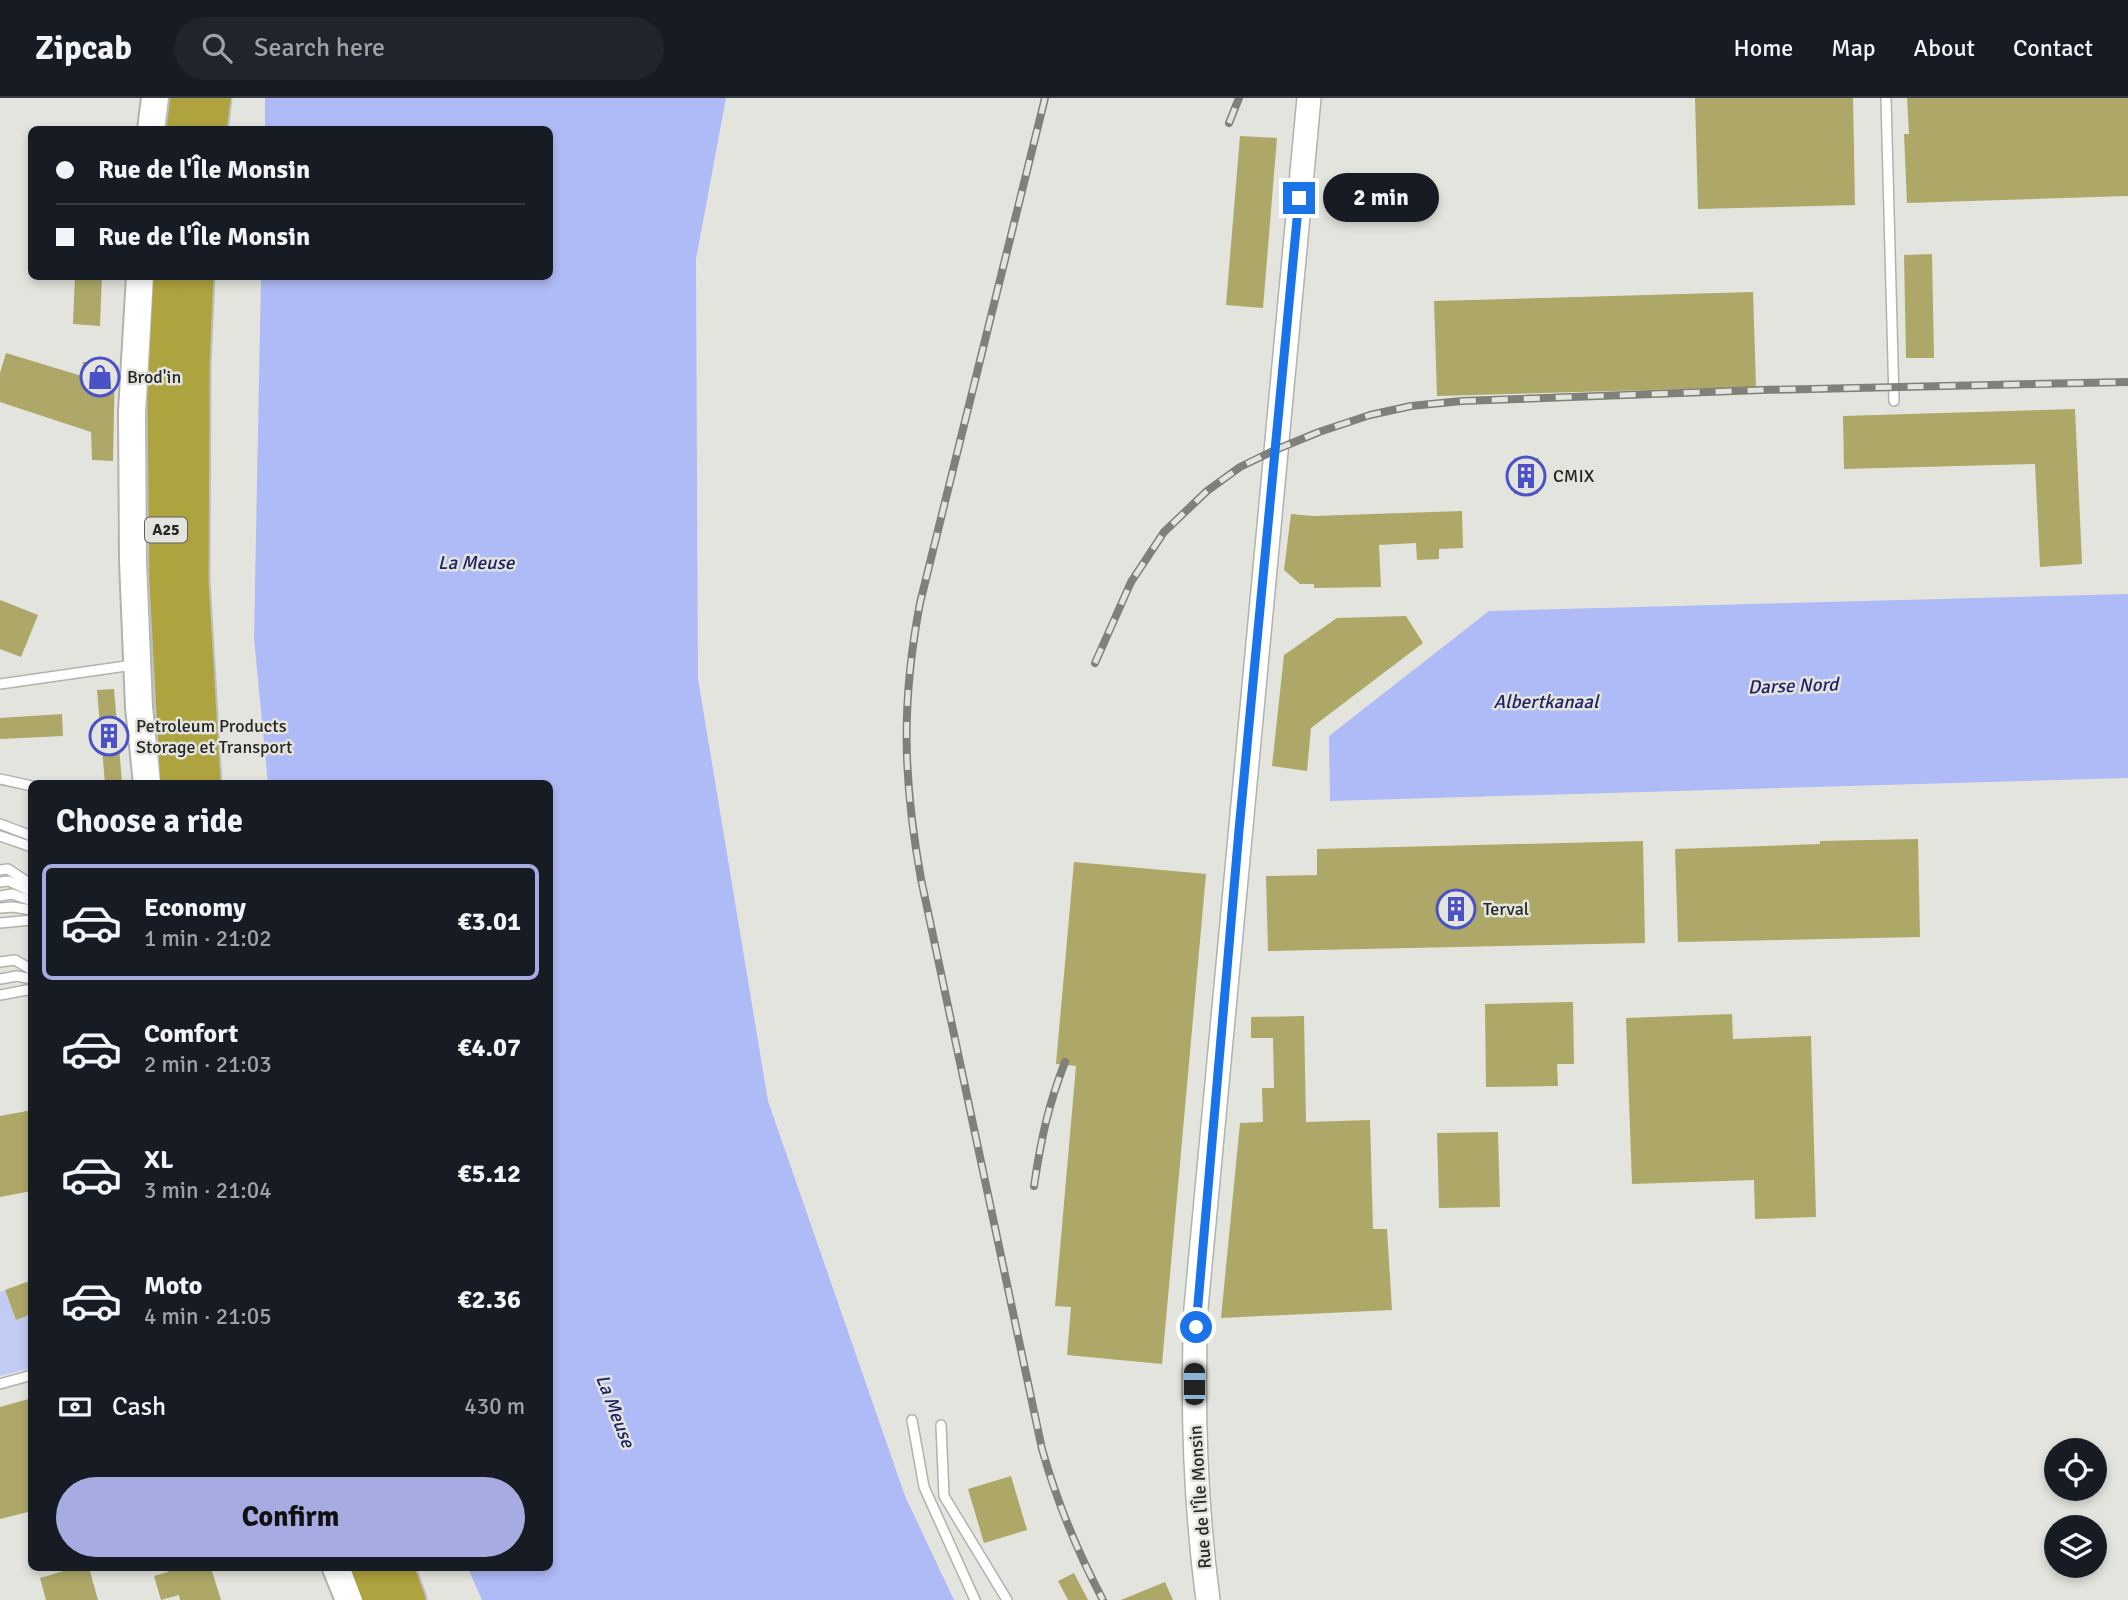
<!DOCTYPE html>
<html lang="en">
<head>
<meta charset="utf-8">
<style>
  body { margin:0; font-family:Signika,sans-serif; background:#20242c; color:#f1f3f6; height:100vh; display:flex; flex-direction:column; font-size:26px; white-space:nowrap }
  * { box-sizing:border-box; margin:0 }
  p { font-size:23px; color:#9ea1a6 }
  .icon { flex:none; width:38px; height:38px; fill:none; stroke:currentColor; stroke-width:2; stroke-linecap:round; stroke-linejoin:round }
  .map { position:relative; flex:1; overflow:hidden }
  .drawer { position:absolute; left:28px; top:682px; width:525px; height:791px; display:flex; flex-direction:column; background:#171b24; border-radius:10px; box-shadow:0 4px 10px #0003 }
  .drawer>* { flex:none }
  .banner { position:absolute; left:28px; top:28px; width:525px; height:154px; border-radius:10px; box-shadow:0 4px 10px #0003; display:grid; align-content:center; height:154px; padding:0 28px; background:#171b24 }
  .controls { position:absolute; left:2044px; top:1340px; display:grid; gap:14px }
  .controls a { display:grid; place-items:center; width:63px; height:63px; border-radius:50%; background:#171b24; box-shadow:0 4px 10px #0003; font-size:35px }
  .end { position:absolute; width:32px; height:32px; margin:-16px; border:9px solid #1a73e8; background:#fff; box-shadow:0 0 0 4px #fff }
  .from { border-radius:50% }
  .bubble { position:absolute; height:49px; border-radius:24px; background:#171b24; box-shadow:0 4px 10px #0003; font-size:23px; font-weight:700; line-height:49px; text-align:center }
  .car { position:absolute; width:21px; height:42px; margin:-21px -10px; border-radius:9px; box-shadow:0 0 5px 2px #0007; background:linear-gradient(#222 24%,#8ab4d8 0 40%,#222 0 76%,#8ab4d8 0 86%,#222 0) }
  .banner b { display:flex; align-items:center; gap:24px; height:66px; font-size:26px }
  .banner b+b { border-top:2px solid #363941 }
  .banner i { width:18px; height:18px; background:#f1f3f6 }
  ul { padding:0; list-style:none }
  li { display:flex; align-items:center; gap:21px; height:116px; margin:0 14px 10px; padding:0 14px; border:4px solid transparent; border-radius:10px }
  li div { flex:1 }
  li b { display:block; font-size:26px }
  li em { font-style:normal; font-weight:700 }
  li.current { border-color:#a6abe1 }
  li>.icon { width:63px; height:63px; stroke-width:1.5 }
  h2 { padding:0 28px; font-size:32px; line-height:84px }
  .pay { display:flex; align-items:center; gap:18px; height:77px; padding:0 28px; font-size:26px }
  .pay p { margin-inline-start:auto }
  .cta { display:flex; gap:14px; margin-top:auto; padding:14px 28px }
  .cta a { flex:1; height:80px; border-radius:42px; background:#a6abe1; color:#111; font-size:28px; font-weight:700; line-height:80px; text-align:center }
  header { display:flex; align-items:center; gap:42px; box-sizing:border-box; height:98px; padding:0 35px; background:#171b24; border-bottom:2px solid #363941 }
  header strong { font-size:33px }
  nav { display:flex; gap:38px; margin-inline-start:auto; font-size:24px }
  .search { width:490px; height:63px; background:#20242c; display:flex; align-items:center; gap:18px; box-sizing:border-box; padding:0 24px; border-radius:38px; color:#9ea1a6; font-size:26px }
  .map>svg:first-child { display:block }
  .green { fill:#c2cbf3 }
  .water { fill:#afbbf6 }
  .building { fill:#ada867 }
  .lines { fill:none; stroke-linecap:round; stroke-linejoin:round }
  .service-casing { stroke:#b2b2ac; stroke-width:12 }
  .tertiary-casing { stroke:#b2b2ac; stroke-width:26 }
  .secondary-casing { stroke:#b2b2ac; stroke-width:30 }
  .motorway-casing { stroke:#bebebd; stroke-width:37 }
  .service { stroke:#fff; stroke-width:9 }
  .tertiary { stroke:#fff; stroke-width:23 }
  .secondary { stroke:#fff; stroke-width:26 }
  .motorway { stroke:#ada33f; stroke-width:33 }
  .rail-casing { stroke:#80807b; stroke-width:8 }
  .rail { stroke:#e4e4de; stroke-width:5; stroke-dasharray:16; stroke-linecap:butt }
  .route { stroke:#1a73e8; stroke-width:9 }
  .labels { text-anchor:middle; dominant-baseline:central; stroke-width:5; stroke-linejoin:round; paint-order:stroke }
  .shield { fill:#e4e4de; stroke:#60605c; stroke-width:2 }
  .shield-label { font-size:16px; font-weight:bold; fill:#272724 }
  .poi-label { font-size:18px; fill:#272724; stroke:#e4e4de; text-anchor:start }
  .street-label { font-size:18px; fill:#272724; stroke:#e4e4de }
  .water-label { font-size:19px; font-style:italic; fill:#202365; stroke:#e4e4de }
</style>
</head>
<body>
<header>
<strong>Zipcab</strong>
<div class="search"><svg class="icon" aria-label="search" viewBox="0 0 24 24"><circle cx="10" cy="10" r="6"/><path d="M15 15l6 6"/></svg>Search here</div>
<nav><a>Home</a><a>Map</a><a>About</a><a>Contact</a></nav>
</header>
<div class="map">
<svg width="2128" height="1502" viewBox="0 0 2128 1502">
  <rect width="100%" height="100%" fill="#e4e4de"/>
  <polygon class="green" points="5,1192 16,1222 31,1216 31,1263 28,1264 31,1270 0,1278 0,1194"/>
  <g class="water">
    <polygon points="265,0 726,0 696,161 698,581 768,1003 905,1398 954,1502 482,1502 468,1470 550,1470 550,686 268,686 254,540 261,179 550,178 550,32 265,31"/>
    <polygon points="2128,496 2128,680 1330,703 1329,638 1489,513"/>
  </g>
  <g class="building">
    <polygon points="1695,0 1853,0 1855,107 1698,111"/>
    <polygon points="1907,0 2128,0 2128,98 1907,105 1904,36 1909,36"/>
    <polygon points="1240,38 1277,40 1263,210 1226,207"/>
    <polygon points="1932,156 1934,260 1906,260 1904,157"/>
    <polygon points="75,178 102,178 100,228 73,226"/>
    <polygon points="1753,194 1756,289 1437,298 1434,203"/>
    <polygon points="6,255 82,278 83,264 115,265 113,363 92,362 91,334 0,304 0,275"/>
    <polygon points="2075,311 2082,466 2040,469 2035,366 1844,371 1843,318"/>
    <polygon points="1514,360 1539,360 1538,396 1514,396"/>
    <polygon points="1462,413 1463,450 1439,451 1439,461 1417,462 1416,445 1379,447 1381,489 1314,490 1314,486 1300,486 1284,472 1291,416 1313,418"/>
    <polygon points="0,502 38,517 21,559 0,551"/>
    <polygon points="1406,518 1423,545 1311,630 1307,673 1272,668 1284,557 1337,520"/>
    <polygon points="114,591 122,684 105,686 97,592"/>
    <polygon points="62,616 63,638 0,641 0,620"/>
    <polygon points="1918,741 1920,839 1678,844 1675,751 1820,746 1820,743"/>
    <polygon points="1643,743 1645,845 1268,853 1266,778 1317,777 1317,751"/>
    <polygon points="1074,764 1206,776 1162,1266 1067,1257 1071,1209 1055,1208 1076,968 1056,966"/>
    <polygon points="1573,904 1574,966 1557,966 1558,988 1486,989 1485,906"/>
    <polygon points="1732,916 1733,941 1811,938 1816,1119 1755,1121 1754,1082 1632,1086 1626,920"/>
    <polygon points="1304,918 1306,1024 1370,1022 1373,1131 1387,1131 1392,1212 1221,1220 1240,1025 1263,1024 1262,990 1274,990 1273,940 1251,940 1251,919"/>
    <polygon points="32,1012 32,1093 0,1099 0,1018"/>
    <polygon points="1498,1034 1500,1109 1439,1110 1437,1035"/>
    <polygon points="32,1182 32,1216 16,1222 5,1192"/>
    <polygon points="32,1300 32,1413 0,1421 0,1309"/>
    <polygon points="1011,1378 1027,1432 984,1445 968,1391"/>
    <polygon points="74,1470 89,1470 98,1502 46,1502 40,1480"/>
    <polygon points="167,1470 211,1470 221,1502 180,1502 179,1497 161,1502 154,1478 168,1474"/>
    <polygon points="1074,1475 1088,1502 1068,1502 1058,1483"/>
    <polygon points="1165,1484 1173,1502 1121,1502"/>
  </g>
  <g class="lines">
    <defs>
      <g id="service">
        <polyline points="1886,0 1894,303"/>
        <polyline points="0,586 133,567"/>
        <polyline points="0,681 32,688"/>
        <polyline points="0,726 32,738"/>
        <polyline points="0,738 32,749"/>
        <polyline points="0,772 8,771 32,787"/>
        <polyline points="0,784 9,783 32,794"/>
        <polyline points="0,798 12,796 32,803"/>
        <polyline points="0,810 13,809 32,812"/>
        <polyline points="0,825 32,822"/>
        <polyline points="0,864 15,862 32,872"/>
        <polyline points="0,881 17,878 32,881"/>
        <polyline points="0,897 32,891"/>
        <polyline points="0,1286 32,1277"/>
        <polyline points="912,1322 924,1389 975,1502"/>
        <polyline points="941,1327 944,1398 1007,1502"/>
      </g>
      <path id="tertiary" d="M1208,1502C1195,1404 1192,1308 1196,1210L1309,0"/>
      <g id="secondary">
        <polyline points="151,32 155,0"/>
        <polyline points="140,178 132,314 133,463 139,609 147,686"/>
        <polyline points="336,1470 349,1502"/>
      </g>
      <g id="motorway">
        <polyline points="183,32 187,0"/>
        <polyline points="210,32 214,0"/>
        <polyline points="170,178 164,302 166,483 177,686"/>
        <polyline points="197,178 193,266 192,483 204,686"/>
        <polyline points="368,1470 380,1502"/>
        <polyline points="397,1470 409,1502"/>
      </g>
    </defs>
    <use href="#service" class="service-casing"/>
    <use href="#tertiary" class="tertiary-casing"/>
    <use href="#secondary" class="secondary-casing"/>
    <use href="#motorway" class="motorway-casing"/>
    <use href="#service" class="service"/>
    <use href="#tertiary" class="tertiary"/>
    <use href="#secondary" class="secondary"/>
    <use href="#motorway" class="motorway"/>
    <defs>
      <g id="rail">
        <path d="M1045,0L920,505C901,605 903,681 921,781L1042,1351C1057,1404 1077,1453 1103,1502"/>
        <polyline points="1229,25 1239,0"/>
        <polyline points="1095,565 1131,484 1164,434 1207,393 1240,369 1275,352 1319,334 1370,317 1411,308 1462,303 1761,292 2128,284"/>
        <path d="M1034,1088C1041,1041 1048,1008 1065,964"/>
      </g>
    </defs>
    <use href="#rail" class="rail-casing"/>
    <use href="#rail" class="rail"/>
  </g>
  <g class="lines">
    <polyline class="route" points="1196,1229 1239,732 1299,100"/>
  </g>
  <defs>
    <symbol id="shop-ring" viewBox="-11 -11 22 22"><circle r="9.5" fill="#e4e4de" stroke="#4b52c7" stroke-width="1.5"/><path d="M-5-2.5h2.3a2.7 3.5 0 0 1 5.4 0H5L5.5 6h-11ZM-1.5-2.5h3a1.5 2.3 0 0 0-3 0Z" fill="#4b52c7"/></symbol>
    <symbol id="building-ring" viewBox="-11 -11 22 22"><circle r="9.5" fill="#e4e4de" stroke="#4b52c7" stroke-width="1.5"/><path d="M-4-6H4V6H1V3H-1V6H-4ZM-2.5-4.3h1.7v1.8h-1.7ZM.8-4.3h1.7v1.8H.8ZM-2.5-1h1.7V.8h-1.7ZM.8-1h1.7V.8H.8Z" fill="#4b52c7"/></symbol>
  </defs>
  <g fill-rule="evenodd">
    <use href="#shop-ring" x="78" y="257" width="44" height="44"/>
    <use href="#building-ring" x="1504" y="356" width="44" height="44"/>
    <use href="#building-ring" x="87" y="616" width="44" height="44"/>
    <use href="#building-ring" x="1434" y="789" width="44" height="44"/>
  </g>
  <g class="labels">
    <rect class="shield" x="145" y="419.5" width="42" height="25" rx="5"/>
    <g class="shield-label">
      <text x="166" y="432">A25</text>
    </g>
    <g class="poi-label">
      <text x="127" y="279">Brod'in</text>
      <text x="1553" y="378">CMIX</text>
      <text x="136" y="628">Petroleum Products<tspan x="136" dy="21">Storage et Transport</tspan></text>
      <text x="1483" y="811">Terval</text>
    </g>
    <g class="street-label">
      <text transform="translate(1200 1399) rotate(-94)">Rue de l'Île Monsin</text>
    </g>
    <g class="water-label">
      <text x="476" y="465">La Meuse</text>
      <text transform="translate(1793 588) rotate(-2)">Darse Nord</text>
      <text x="1546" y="604">Albertkanaal</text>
      <text transform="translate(615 1313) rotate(69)">La Meuse</text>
    </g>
  </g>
</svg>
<div class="controls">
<a><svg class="icon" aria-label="locate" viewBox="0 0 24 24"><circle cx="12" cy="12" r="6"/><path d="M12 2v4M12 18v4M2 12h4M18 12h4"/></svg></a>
<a><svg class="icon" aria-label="layers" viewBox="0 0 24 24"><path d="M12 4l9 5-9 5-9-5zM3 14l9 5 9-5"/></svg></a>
</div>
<i class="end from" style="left:1196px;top:1229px"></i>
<i class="end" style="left:1299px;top:100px"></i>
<div class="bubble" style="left:1323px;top:75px;width:116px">2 min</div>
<i class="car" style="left:1194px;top:1286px;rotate:0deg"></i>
<div class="banner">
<b><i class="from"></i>Rue de l'Île Monsin</b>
<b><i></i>Rue de l'Île Monsin</b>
</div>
<section class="drawer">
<h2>Choose a ride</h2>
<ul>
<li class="current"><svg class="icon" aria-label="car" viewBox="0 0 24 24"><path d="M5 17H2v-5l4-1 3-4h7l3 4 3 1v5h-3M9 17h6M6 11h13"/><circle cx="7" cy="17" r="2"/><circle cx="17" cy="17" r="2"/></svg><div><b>Economy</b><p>1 min · 21:02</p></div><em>€3.01</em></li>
<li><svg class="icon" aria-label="car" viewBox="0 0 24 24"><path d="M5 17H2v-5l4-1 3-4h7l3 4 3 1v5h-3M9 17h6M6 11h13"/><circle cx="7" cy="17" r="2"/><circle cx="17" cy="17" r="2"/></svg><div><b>Comfort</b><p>2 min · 21:03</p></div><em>€4.07</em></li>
<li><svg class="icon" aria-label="car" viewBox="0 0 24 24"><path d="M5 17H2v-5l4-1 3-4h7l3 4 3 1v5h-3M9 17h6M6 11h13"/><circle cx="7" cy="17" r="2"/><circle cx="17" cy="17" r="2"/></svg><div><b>XL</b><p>3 min · 21:04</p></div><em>€5.12</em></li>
<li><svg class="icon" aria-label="car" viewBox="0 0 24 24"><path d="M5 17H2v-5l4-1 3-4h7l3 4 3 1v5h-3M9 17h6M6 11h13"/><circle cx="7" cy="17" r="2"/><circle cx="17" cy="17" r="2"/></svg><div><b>Moto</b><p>4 min · 21:05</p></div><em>€2.36</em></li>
</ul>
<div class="pay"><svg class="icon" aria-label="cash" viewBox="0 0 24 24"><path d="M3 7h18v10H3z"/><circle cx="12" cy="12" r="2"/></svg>Cash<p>430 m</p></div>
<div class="cta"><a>Confirm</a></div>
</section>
</div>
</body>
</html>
